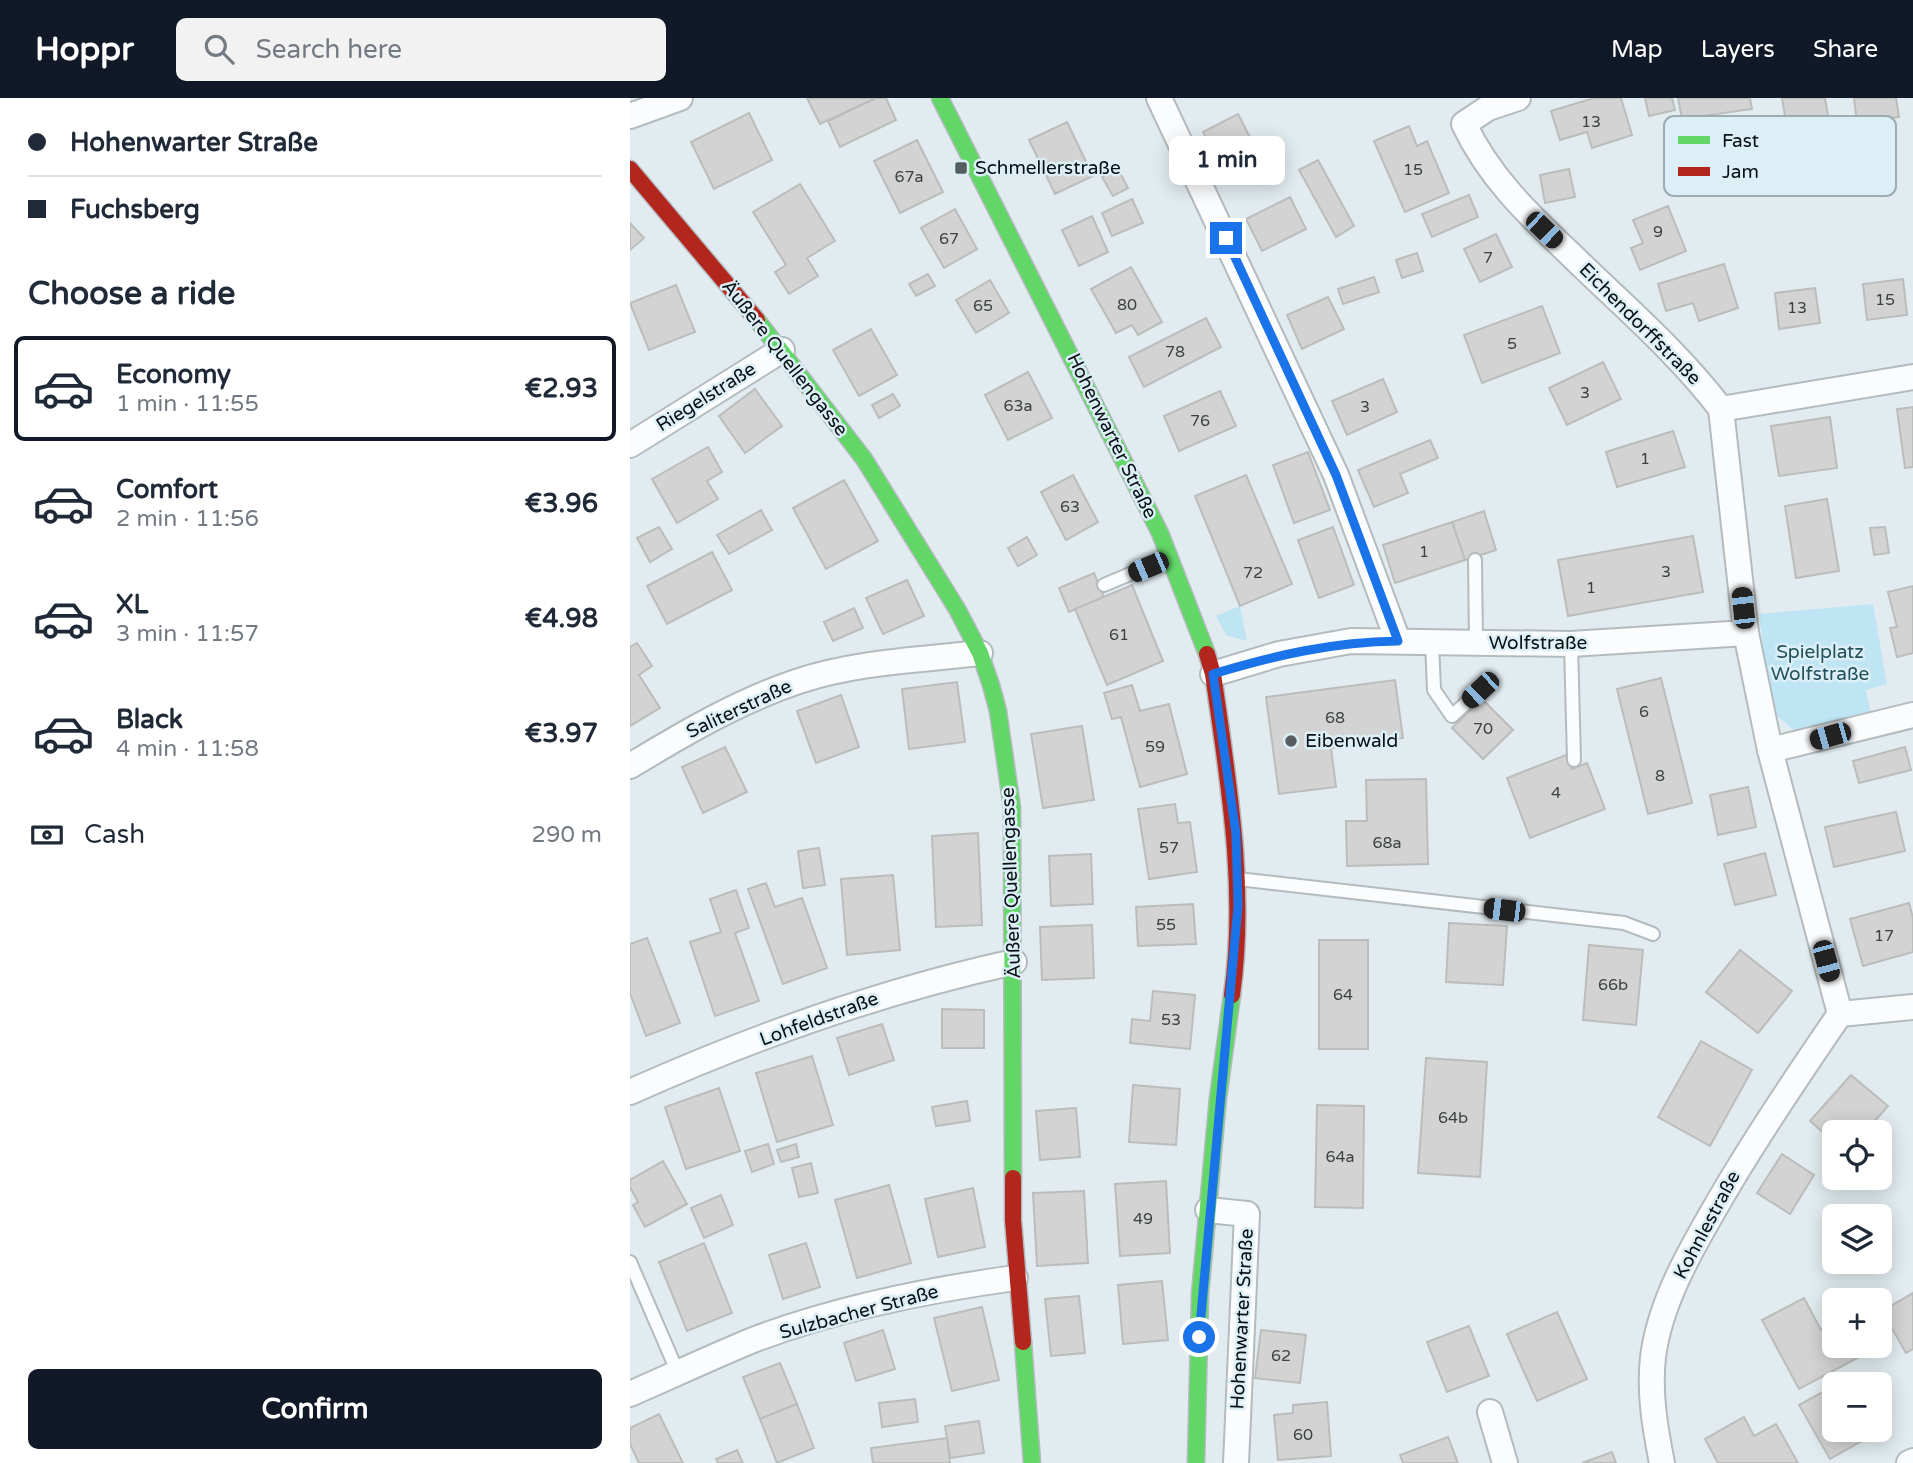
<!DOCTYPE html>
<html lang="en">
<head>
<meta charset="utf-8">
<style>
  body { margin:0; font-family:"Varela Round",sans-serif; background:#f2f2f3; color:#1f2937; height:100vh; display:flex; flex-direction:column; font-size:26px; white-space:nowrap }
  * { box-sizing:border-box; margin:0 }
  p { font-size:23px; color:#747a83 }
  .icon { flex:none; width:38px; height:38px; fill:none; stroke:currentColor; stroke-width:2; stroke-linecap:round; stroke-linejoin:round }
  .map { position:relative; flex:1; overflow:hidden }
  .sheet { display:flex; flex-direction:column; background:#fff; width:630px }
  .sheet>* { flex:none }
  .guide { display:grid; align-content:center; height:154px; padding:0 28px; background:#fff }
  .controls { position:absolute; left:1192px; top:1022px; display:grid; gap:14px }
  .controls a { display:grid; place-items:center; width:70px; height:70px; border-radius:10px; background:#fff; box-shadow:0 4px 18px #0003; font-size:35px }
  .end { position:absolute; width:32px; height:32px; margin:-16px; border:9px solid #1a73e8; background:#fff; box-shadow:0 0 0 4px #fff }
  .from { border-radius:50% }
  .bubble { position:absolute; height:49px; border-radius:10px; background:#fff; box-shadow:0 4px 18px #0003; font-size:23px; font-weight:700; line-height:49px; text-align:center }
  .car { position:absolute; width:21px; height:42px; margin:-21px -10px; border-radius:9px; box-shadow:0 0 5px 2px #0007; background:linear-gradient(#222 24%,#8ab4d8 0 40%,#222 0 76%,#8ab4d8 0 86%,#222 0) }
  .guide b { display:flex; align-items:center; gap:24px; height:66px; font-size:26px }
  .guide b+b { border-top:2px solid #e0e1e3 }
  .guide i { width:18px; height:18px; background:#1f2937 }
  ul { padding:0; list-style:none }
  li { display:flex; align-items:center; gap:21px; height:105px; margin:0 14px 10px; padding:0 14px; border:4px solid transparent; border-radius:10px }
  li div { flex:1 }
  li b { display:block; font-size:26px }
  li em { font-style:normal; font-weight:700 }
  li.active { border-color:#111827 }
  li>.icon { width:63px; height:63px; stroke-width:1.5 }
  h2 { padding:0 28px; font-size:32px; line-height:84px }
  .pay { display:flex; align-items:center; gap:18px; height:77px; padding:0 28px; font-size:26px }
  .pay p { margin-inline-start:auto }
  .action { display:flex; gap:14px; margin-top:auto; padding:14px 28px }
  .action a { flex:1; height:80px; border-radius:10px; background:#111827; color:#fff; font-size:28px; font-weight:700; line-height:80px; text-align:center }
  header { display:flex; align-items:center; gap:42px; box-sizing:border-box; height:98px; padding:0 35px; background:#111827; color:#fff }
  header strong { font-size:33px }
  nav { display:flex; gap:38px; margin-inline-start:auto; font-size:24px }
  .search { width:490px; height:63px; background:#f2f2f3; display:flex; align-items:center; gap:18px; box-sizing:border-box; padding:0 24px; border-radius:10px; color:#747a83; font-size:26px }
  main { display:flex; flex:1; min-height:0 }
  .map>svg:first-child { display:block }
  .green { fill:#bfe5f4 }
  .building { fill:#d2d3d2; stroke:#bbbdbc; stroke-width:2 }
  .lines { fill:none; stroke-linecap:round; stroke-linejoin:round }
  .lane-casing { stroke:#b3bbbe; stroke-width:16 }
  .street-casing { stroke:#b3bbbe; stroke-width:28 }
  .fast-casing { stroke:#b3bbbe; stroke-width:19 }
  .jam-casing { stroke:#b3bbbe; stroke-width:19 }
  .lane { stroke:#fbfcfd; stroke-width:12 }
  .street { stroke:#fbfcfd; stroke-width:24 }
  .fast { stroke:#63d668; stroke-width:16 }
  .jam { stroke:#b3261e; stroke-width:16 }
  .route { stroke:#1a73e8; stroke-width:9 }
  .poi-dot { fill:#565e60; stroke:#dceff6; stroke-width:2.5 }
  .labels { text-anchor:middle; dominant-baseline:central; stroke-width:5; stroke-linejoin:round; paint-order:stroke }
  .number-label { font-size:16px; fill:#3c4243 }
  .poi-label { font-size:19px; fill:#0a1113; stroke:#dceff6; text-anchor:start }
  .street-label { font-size:19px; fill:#0a1113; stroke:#dceff6 }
  .park-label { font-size:19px; fill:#24505e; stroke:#dceff6 }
  .key { fill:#dceff6; stroke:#9dacb2; stroke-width:2 }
  .key-label { font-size:19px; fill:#0a1113 }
</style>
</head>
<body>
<header>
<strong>Hoppr</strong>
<div class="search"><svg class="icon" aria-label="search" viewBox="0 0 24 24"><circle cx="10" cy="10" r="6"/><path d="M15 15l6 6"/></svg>Search here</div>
<nav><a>Map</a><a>Layers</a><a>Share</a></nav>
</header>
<main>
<section class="sheet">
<div class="guide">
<b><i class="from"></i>Hohenwarter Straße</b>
<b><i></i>Fuchsberg</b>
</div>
<h2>Choose a ride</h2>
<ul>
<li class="active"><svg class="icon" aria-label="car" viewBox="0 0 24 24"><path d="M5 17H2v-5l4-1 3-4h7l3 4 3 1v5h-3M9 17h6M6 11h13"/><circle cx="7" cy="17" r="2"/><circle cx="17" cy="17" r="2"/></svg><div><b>Economy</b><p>1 min · 11:55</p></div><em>€2.93</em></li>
<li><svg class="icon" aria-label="car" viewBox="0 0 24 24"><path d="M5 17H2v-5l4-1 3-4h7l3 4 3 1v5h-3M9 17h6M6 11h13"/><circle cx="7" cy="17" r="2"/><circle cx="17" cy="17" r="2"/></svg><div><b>Comfort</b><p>2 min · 11:56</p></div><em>€3.96</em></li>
<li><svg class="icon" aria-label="car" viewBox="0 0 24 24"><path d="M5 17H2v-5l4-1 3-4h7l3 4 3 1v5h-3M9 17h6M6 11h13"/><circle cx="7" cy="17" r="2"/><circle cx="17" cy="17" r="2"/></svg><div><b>XL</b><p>3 min · 11:57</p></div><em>€4.98</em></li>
<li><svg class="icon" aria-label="car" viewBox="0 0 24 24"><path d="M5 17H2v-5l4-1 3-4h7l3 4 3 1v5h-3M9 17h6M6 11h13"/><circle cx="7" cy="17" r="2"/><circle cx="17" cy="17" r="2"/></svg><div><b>Black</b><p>4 min · 11:58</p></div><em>€3.97</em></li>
</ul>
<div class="pay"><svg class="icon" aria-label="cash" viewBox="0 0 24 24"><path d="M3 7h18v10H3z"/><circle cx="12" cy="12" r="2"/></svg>Cash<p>290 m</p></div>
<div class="action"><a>Confirm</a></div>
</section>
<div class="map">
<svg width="1283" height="1365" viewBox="0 0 1283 1365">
  <rect width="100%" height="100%" fill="#e2ecf0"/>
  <g class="green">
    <polygon points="1243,506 1257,586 1236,592 1243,626 1178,644 1141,613 1129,516"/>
    <polygon points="610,508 617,543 596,537 586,518"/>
  </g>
  <g class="building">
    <polygon points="177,0 244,0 244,1 190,26"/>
    <polygon points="256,0 266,22 210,49 198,23 246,0"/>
    <polygon points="964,0 991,0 1002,37 962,50 957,34 930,42 921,13"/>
    <polygon points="1015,0 1042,0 1045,12 1019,18"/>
    <polygon points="1048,0 1120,0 1122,11 1052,21"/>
    <polygon points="1152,0 1195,0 1199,24 1157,30"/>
    <polygon points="1224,0 1266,0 1269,19 1227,25"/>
    <polygon points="119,15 142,62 84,91 61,44"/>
    <polygon points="608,16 629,57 593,74 573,34"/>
    <polygon points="437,24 463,78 425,96 399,42"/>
    <polygon points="779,28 787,48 797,43 819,95 775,114 744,43"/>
    <polygon points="287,42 313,94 270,115 244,63"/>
    <polygon points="688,62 724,128 706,139 669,72"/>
    <polygon points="488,71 498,90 483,98 472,79"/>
    <polygon points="939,71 945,99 915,105 910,77"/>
    <polygon points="170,86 205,143 177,160 188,178 159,196 145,174 156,167 123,114"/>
    <polygon points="839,97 848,119 802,139 792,116"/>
    <polygon points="660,99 676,131 632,153 616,121"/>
    <polygon points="502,101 513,125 482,138 472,115"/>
    <polygon points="1038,108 1056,153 1010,172 1001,150 1013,145 1003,122"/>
    <polygon points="325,111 347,151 314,170 291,130"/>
    <polygon points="462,118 478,154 449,168 432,132"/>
    <polygon points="0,125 14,140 0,152"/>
    <polygon points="866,136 882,169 850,184 834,151"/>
    <polygon points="787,155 793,173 772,180 766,162"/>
    <polygon points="1094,166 1108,210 1069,223 1063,205 1036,213 1028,186"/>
    <polygon points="501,169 532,224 508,237 502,227 486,235 461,191"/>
    <polygon points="298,176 305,188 286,198 279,186"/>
    <polygon points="744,179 749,194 713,206 708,191"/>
    <polygon points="1273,181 1277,217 1237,222 1233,186"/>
    <polygon points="360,182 379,215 346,235 326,202"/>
    <polygon points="46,187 65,234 19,252 0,205"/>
    <polygon points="1185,190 1190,225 1149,231 1145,195"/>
    <polygon points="698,199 714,231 672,251 657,217"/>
    <polygon points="912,208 930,255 852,285 834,237"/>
    <polygon points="576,220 591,249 514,289 499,259"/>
    <polygon points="241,231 267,277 229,298 203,252"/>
    <polygon points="973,264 991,301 937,327 919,290"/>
    <polygon points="398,274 422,320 378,342 355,297"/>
    <polygon points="753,281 767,314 717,337 702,303"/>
    <polygon points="125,291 152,328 115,355 89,318"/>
    <polygon points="590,293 606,328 549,353 534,318"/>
    <polygon points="263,296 270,308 249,320 242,307"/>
    <polygon points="1283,309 1283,369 1275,370 1267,311"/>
    <polygon points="1200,319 1207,370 1149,378 1141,328"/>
    <polygon points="1043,333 1055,369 987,389 976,354"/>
    <polygon points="800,342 808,360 770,376 778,395 744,409 728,372"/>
    <polygon points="78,349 92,374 77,383 88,401 47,425 22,381"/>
    <polygon points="678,354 700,412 664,425 643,367"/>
    <polygon points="443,377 468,424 436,442 411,394"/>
    <polygon points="616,377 662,486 610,508 565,398"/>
    <polygon points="214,382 248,443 196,471 163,410"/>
    <polygon points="1197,401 1209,473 1166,480 1155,408"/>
    <polygon points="131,412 142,432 99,456 87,437"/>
    <polygon points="854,413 866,452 835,462 822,424"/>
    <polygon points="822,424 835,462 765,485 753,447"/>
    <polygon points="29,429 42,451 20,464 7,440"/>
    <polygon points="703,429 724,487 689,500 668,442"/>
    <polygon points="1255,429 1259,455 1244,457 1240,430"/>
    <polygon points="1063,438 1073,494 938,518 928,462"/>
    <polygon points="397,439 407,457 388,468 378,450"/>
    <polygon points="82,454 102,492 37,526 17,488"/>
    <polygon points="464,475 474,499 439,514 429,490"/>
    <polygon points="277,482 294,518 253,536 236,500"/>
    <polygon points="502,487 533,563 477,587 445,511"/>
    <polygon points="1283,488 1283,555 1267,559 1260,530 1267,529 1258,494"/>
    <polygon points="224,510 233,530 203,543 194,524"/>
    <polygon points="7,545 22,568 9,577 30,610 0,628 0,549"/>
    <polygon points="1031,580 1062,705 1018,716 987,591"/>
    <polygon points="765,582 773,640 701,650 706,689 649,696 636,599"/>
    <polygon points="327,584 335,644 279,651 272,591"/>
    <polygon points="502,587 510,613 539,606 557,676 510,689 491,619 482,621 474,595"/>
    <polygon points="211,597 229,649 186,665 167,613"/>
    <polygon points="852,601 883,632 853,661 822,630"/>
    <polygon points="452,628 464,702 413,710 401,636"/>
    <polygon points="95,649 117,694 73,715 52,669"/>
    <polygon points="1275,649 1281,672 1229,685 1223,663"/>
    <polygon points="936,657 942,671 957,665 975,711 900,740 877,680"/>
    <polygon points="796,681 798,766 717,768 716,723 737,723 736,682"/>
    <polygon points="1118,689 1126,729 1088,737 1080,697"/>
    <polygon points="545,706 548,725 560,724 567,774 519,781 508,711"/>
    <polygon points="1266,714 1275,753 1204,769 1195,729"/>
    <polygon points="348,735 352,827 306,829 302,738"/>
    <polygon points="189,750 195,787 173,790 168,753"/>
    <polygon points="1135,755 1146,797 1105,807 1094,766"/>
    <polygon points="461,756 463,806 421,808 419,758"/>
    <polygon points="263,777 270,852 217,857 211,781"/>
    <polygon points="136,785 145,809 172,800 197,870 153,886 118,791"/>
    <polygon points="106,792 119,830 105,835 129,903 85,918 60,844 91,834 80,801"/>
    <polygon points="1279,805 1283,820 1283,854 1233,868 1220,821"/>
    <polygon points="563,806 566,846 508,848 506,809"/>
    <polygon points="819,825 877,828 873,887 816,884"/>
    <polygon points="462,827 464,880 412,882 410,829"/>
    <polygon points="17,840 50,925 16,938 0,895 0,846"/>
    <rect x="689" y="842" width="49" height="109"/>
    <polygon points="959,847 1013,852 1006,927 953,922"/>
    <polygon points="1110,852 1162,893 1128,935 1076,894"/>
    <polygon points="523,893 565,897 560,951 500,945 502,921 520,923"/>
    <polygon points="312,911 354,912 354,950 312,950"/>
    <polygon points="252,926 264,962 219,977 207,940"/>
    <polygon points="1071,943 1122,972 1080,1048 1028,1019"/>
    <polygon points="182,958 203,1027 147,1044 126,975"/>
    <polygon points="796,960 857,964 850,1079 788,1075"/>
    <polygon points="1221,977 1258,1008 1235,1034 1204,1034 1204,1044 1180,1023"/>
    <polygon points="503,987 550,991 546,1047 499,1044"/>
    <polygon points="89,990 110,1053 56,1071 35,1009"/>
    <polygon points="337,1003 340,1023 306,1028 302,1009"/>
    <polygon points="687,1007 734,1008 733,1110 685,1109"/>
    <polygon points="446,1010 450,1059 410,1062 406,1013"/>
    <polygon points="138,1046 144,1066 122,1074 115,1053"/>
    <polygon points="166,1046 169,1059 151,1064 147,1052"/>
    <polygon points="1152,1056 1184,1077 1160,1116 1127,1095"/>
    <polygon points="33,1063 57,1106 15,1129 3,1107 8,1104 0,1089 0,1082"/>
    <polygon points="181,1065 188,1095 169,1099 162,1070"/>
    <polygon points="536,1083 540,1155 490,1158 485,1086"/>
    <polygon points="259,1087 281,1165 227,1180 205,1102"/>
    <polygon points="343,1090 355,1149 308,1159 295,1101"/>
    <polygon points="454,1093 458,1165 407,1168 403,1095"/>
    <polygon points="91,1097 103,1127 74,1140 61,1110"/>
    <polygon points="74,1145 102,1215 57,1233 29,1164"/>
    <polygon points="176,1145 190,1189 153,1201 139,1157"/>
    <polygon points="532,1183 538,1242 493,1246 488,1187"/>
    <polygon points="1283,1195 1283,1251 1276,1255 1252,1213"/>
    <polygon points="449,1198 455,1255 421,1258 415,1201"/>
    <polygon points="1174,1200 1191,1232 1204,1225 1204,1248 1228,1248 1233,1257 1169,1291 1132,1222"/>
    <polygon points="352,1209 369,1282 322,1293 304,1220"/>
    <polygon points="927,1214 957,1281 907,1303 877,1236"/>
    <polygon points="839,1228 859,1278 817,1294 797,1244"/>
    <polygon points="253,1232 265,1271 226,1283 214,1245"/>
    <polygon points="631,1232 676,1237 670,1285 625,1280"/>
    <polygon points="150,1265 167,1306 130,1321 113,1279"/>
    <polygon points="1204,1288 1204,1332 1251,1332 1200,1361 1169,1307"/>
    <polygon points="285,1301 288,1324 252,1329 249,1305"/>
    <polygon points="697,1304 701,1358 648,1362 644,1317 663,1315 663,1307"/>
    <polygon points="167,1306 184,1350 147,1365 130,1321"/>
    <polygon points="29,1316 53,1365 9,1365 0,1346 0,1330"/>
    <polygon points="1114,1319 1124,1338 1146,1326 1168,1365 1088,1365 1075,1341"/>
    <polygon points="349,1323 354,1355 320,1360 315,1328"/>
    <polygon points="818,1339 828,1365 773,1365 770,1357"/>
    <polygon points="317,1340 320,1365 243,1365 241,1350"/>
    <polygon points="107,1352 113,1365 88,1365 86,1361"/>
    <polygon points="982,1354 986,1365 952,1365"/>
  </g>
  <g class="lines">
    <defs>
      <g id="lane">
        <polyline points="845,462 846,545"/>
        <polyline points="474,487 540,459"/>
        <polyline points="802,544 804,592 822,618 850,592"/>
        <polyline points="941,546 944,662"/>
        <polyline points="608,781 994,825 1023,836"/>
        <polyline points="0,1164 48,1275"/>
      </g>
      <g id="street">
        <polyline points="529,0 706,377 768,543"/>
        <path d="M888,0L858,10L834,26C859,79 897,115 938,154C990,205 1047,253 1091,311"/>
        <polyline points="0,18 50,0"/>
        <polyline points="0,347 152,252"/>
        <polyline points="1116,535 1091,311 1283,279"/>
        <polyline points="583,576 649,556 721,543 941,546 1116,535 1140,652 1210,916 1283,909"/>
        <polyline points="1140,652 1283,617"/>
        <path d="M0,668C53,636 107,604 166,584C224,564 289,562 350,555"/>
        <path d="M0,994C123,939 252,893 384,864"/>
        <polyline points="578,1112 617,1116 606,1365"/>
        <path d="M0,1296C41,1278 82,1259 123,1242C207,1210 297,1192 385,1180"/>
        <polyline points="860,1314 875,1365"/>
        <path d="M1032,1365C1025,1330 1019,1295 1023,1259C1030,1204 1061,1151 1089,1103C1126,1039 1168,977 1210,916"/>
        <polyline points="1279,1365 1283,1363"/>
      </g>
      <g id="fast">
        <polyline points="310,0 530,435 577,556"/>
        <polyline points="127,222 234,361 327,511 350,555 361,587 368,613 382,710 383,1080"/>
        <polyline points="393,1244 402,1365"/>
        <polyline points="566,1365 570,1196 588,1000 602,897"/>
      </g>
      <g id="jam">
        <polyline points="0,71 127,222"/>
        <path d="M577,556L583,576C598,682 617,789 602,897"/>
        <polyline points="383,1080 383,1122 393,1244"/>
      </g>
    </defs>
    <use href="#lane" class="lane-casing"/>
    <use href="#street" class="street-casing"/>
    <use href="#fast" class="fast-casing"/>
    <use href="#jam" class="jam-casing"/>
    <use href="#lane" class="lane"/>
    <use href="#street" class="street"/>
    <use href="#fast" class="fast"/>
    <use href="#jam" class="jam"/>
  </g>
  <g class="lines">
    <path class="route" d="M569,1239L608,808L606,736L583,576C646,557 703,544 768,543L706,377L596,140"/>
  </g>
  <g class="poi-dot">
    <rect x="324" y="63" width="14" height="14" rx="3.5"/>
    <circle cx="661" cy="643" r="7"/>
  </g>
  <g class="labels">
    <g class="number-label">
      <text x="961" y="24">13</text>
      <text x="783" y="72">15</text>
      <text x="279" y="79">67a</text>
      <text x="1028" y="134">9</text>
      <text x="319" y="141">67</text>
      <text x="858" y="160">7</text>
      <text x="1255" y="202">15</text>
      <text x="497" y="207">80</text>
      <text x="353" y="208">65</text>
      <text x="1167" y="210">13</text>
      <text x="882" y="246">5</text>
      <text x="545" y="254">78</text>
      <text x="955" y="295">3</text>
      <text x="388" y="308">63a</text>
      <text x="735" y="309">3</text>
      <text x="570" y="323">76</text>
      <text x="1015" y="361">1</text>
      <text x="440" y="409">63</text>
      <text x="794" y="454">1</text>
      <text x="1036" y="474">3</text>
      <text x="623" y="475">72</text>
      <text x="961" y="490">1</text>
      <text x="489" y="537">61</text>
      <text x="1014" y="614">6</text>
      <text x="705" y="620">68</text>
      <text x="853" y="631">70</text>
      <text x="525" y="649">59</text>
      <text x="1030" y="678">8</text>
      <text x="926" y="695">4</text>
      <text x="757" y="745">68a</text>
      <text x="539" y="750">57</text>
      <text x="536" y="827">55</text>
      <text x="1254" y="838">17</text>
      <text x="983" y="887">66b</text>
      <text x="713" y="897">64</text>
      <text x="541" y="922">53</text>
      <text x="823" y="1020">64b</text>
      <text x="710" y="1059">64a</text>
      <text x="513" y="1121">49</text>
      <text x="651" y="1258">62</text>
      <text x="673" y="1337">60</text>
    </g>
    <g class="poi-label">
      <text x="345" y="70">Schmellerstraße</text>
      <text x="675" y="643">Eibenwald</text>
    </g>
    <g class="street-label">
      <text transform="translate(1010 226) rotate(45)">Eichendorffstraße</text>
      <text transform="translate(155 260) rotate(52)">Äußere Quellengasse</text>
      <text transform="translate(76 299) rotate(-32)">Riegelstraße</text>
      <text transform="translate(482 338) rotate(64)">Hohenwarter Straße</text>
      <text x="908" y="545">Wolfstraße</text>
      <text transform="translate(109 611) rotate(-25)">Saliterstraße</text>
      <text transform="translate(381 785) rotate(-92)">Äußere Quellengasse</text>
      <text transform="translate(189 921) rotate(-20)">Lohfeldstraße</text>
      <text transform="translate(1077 1127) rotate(-62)">Kohnlestraße</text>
      <text transform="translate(229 1214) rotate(-15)">Sulzbacher Straße</text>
      <text transform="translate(612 1221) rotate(-87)">Hohenwarter Straße</text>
    </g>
    <g class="park-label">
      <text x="1190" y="554">Spielplatz<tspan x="1190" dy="22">Wolfstraße</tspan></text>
    </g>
  </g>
  <rect x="1034" y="18" width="232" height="80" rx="10" class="key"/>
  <rect x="1048" y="38" width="32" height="8" fill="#63d668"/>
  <rect x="1048" y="69" width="32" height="9" fill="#b3261e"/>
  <g class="key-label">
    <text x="1092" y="49">Fast</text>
    <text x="1092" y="80">Jam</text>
  </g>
</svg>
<div class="controls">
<a><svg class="icon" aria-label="locate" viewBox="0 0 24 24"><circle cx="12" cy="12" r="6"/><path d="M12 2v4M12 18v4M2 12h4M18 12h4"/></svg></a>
<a><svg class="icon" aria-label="layers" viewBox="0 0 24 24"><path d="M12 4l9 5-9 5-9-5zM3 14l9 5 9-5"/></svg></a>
<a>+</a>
<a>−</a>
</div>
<i class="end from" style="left:569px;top:1239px"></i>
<i class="end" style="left:596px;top:140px"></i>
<div class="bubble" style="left:539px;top:38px;width:116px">1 min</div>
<i class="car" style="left:914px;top:132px;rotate:134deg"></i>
<i class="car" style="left:518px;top:469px;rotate:247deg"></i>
<i class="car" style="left:1113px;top:510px;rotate:354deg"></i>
<i class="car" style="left:850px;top:592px;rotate:227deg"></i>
<i class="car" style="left:1200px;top:638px;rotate:254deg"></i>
<i class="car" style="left:874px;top:812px;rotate:277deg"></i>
<i class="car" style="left:1196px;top:863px;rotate:165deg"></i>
</div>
</main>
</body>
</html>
